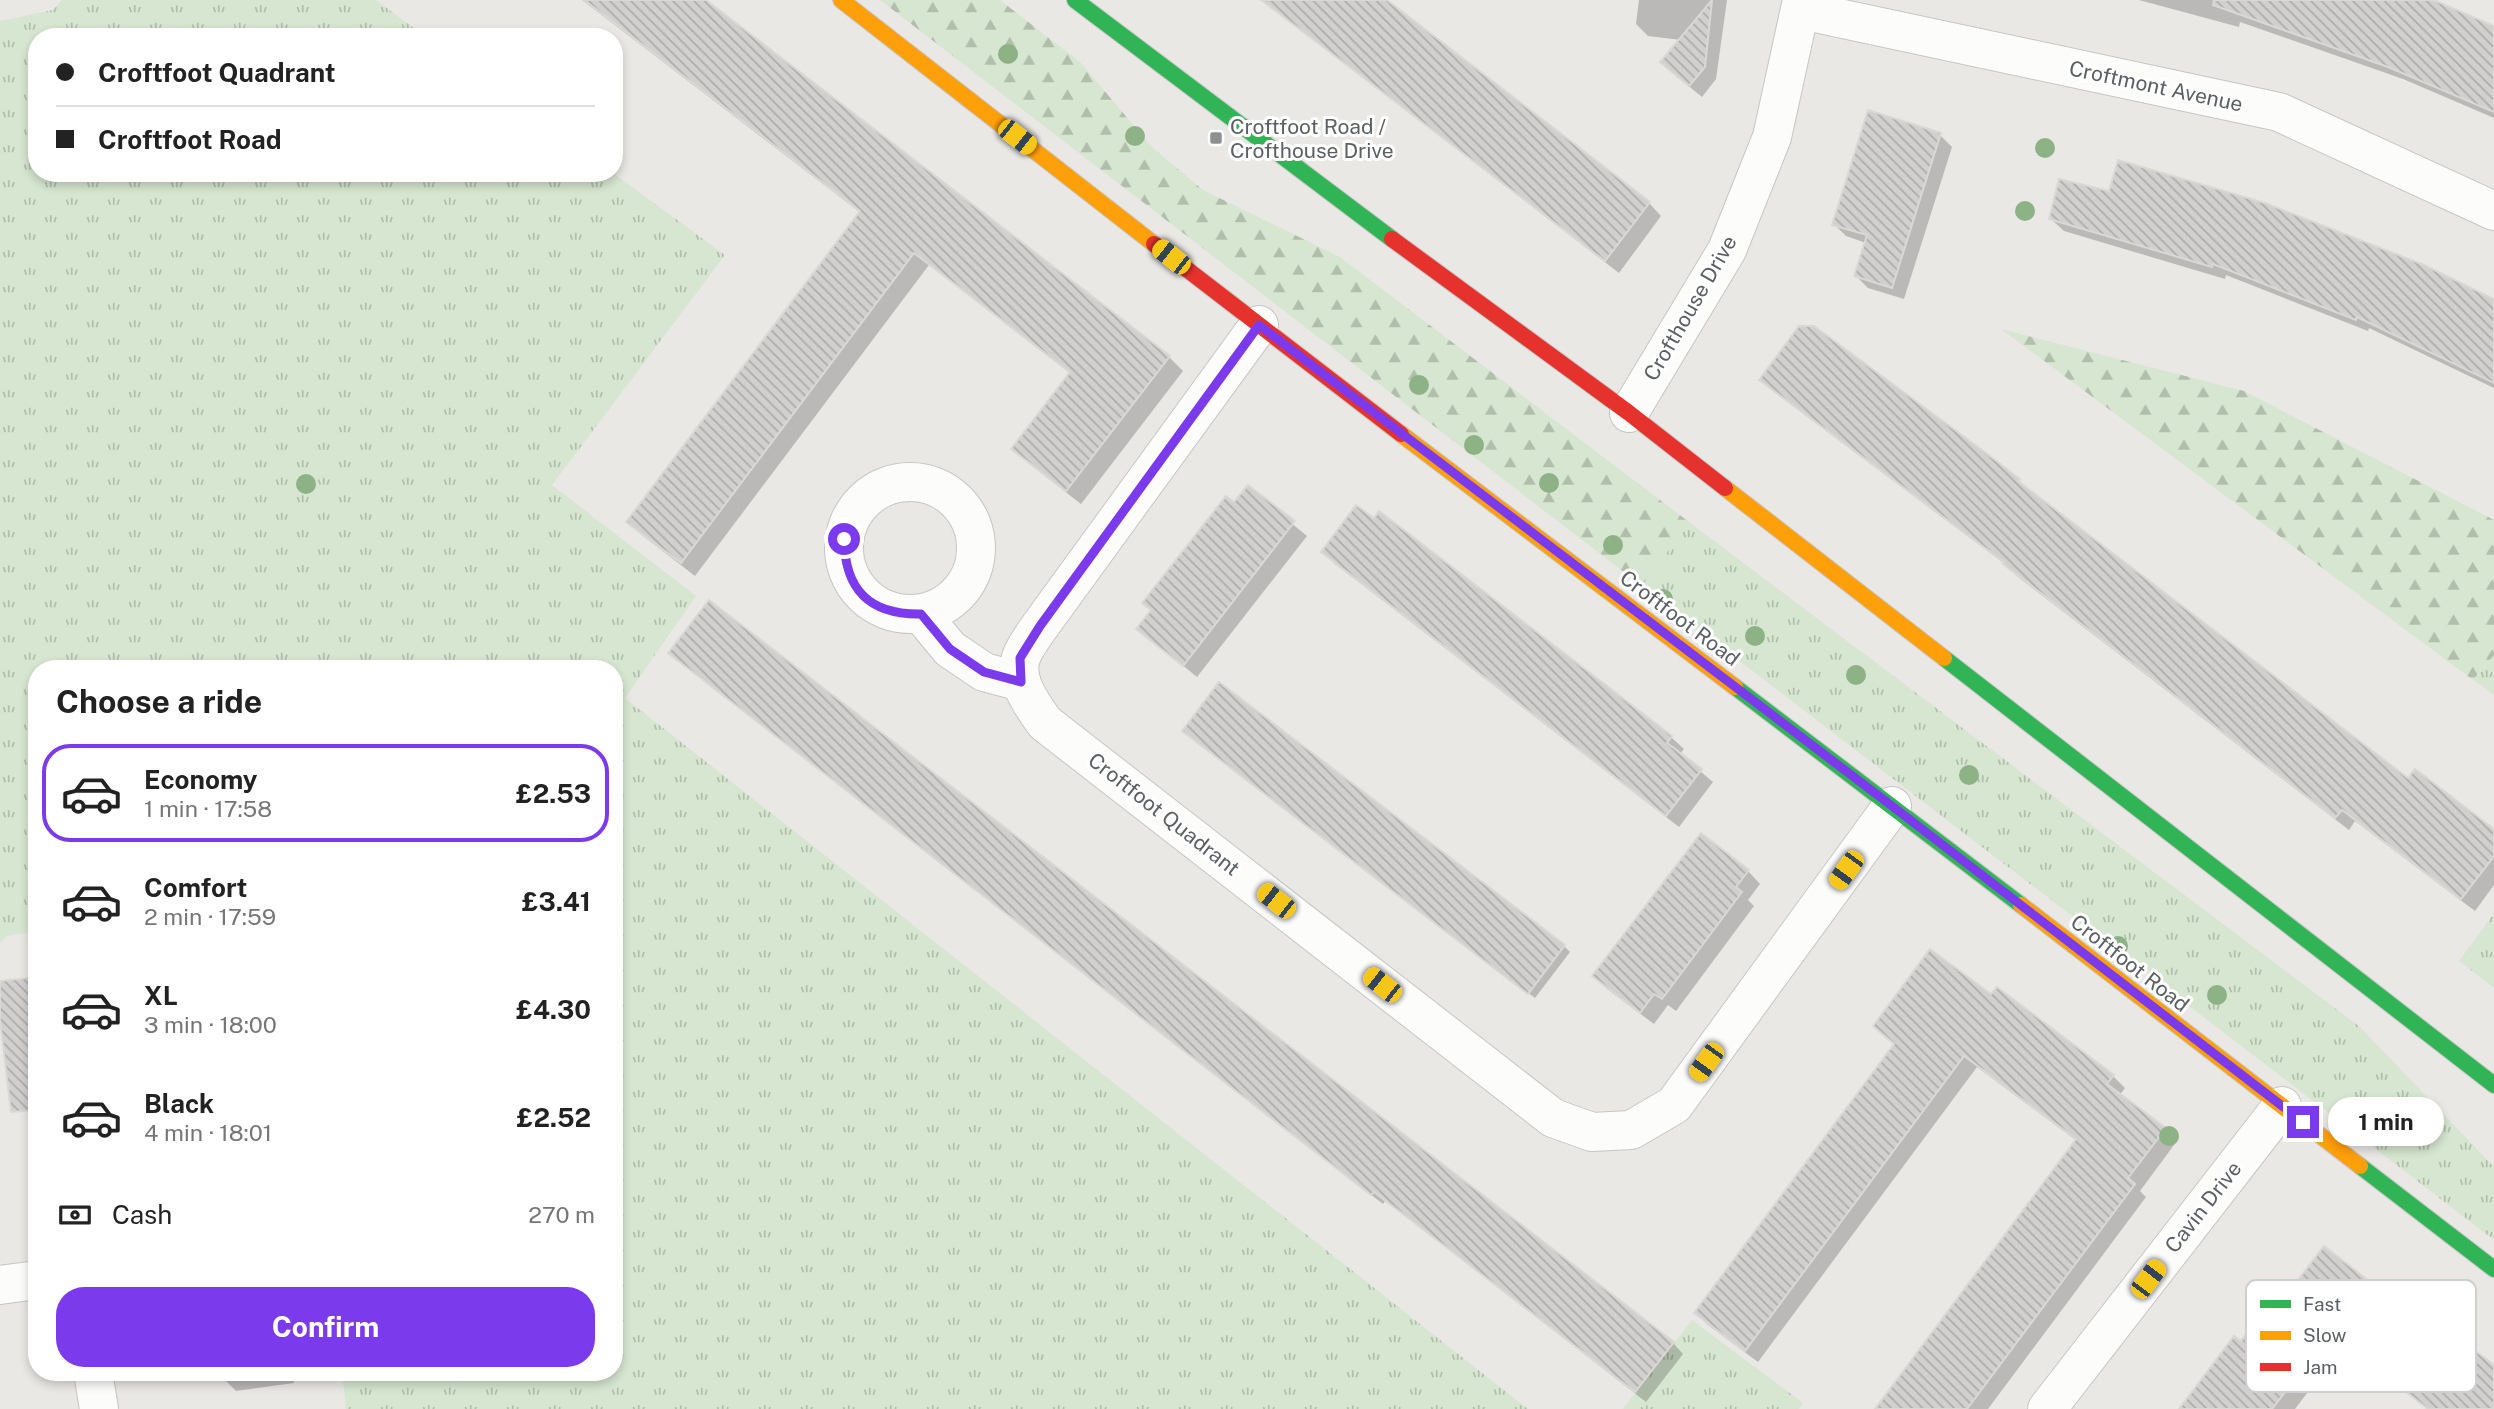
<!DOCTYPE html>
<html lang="en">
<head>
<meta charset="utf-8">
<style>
  body { margin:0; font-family:"Public Sans",sans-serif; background:#f6f6f6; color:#222; height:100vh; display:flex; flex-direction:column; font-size:26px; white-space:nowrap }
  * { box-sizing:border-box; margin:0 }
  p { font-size:23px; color:#767676 }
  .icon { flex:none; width:38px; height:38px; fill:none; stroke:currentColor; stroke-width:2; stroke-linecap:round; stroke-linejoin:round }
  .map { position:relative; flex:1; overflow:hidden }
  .details { position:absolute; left:28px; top:660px; width:595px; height:721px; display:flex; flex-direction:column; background:#fff; border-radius:28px; box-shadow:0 4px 10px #0003 }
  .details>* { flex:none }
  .guide { position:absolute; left:28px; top:28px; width:595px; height:154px; border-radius:28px; box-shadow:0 4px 10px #0003; display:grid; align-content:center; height:154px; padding:0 28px; background:#fff }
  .end { position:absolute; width:32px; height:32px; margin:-16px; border:9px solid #7c3aed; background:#fff; box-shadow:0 0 0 4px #fff }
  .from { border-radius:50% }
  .bubble { position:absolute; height:49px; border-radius:24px; background:#fff; box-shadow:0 4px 10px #0003; font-size:23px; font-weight:700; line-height:49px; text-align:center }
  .car { position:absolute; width:21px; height:42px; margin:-21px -10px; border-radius:9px; box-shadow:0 0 5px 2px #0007; background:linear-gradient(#f5c518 24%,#345 0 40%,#f5c518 0 76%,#345 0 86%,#f5c518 0) }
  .guide b { display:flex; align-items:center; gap:24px; height:66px; font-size:26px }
  .guide b+b { border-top:2px solid #e0e0e0 }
  .guide i { width:18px; height:18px; background:#222 }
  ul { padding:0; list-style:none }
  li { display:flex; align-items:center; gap:21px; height:98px; margin:0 14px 10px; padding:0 14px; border:4px solid transparent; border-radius:28px }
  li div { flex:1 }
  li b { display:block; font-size:26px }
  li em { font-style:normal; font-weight:700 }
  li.on { border-color:#7c3aed }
  li>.icon { width:63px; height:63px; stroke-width:1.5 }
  h2 { padding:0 28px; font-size:32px; line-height:84px }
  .pay { display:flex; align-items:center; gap:18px; height:77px; padding:0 28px; font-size:26px }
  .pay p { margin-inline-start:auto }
  .primary-button { display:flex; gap:14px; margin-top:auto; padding:14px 28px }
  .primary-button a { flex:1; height:80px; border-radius:28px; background:#7c3aed; color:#fff; font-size:28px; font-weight:700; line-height:80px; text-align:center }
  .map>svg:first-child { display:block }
  .grass { fill:url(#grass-tufts) }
  .forest { fill:url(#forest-firs) }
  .shadow { fill:#0003 }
  .building { fill:url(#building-back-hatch); stroke:#dad8d4; stroke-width:2 }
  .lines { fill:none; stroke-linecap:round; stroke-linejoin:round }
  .street-casing { stroke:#c6c6c6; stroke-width:40 }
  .fast-casing { stroke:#c6c6c6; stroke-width:18 }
  .slow-casing { stroke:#c6c6c6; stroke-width:18 }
  .jam-casing { stroke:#c6c6c6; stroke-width:18 }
  .street { stroke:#fcfcfb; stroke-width:38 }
  .fast { stroke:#30b455; stroke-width:16 }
  .slow { stroke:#ff9f0a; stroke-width:16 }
  .jam { stroke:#e5322d; stroke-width:16 }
  .tree { fill:#8db285 }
  .route { stroke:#7c3aed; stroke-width:9 }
  .poi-dot { fill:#8d9090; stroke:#fff; stroke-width:2.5 }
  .labels { text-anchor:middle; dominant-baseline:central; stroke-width:6; stroke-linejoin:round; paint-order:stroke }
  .street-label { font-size:21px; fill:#5b6063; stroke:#fff }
  .poi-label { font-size:21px; fill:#5b6063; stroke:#fff; text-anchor:start }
  .key { fill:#fff; stroke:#cecfd0; stroke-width:2 }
  .key-label { font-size:19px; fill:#5b6063 }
</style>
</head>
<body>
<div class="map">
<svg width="2494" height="1409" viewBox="0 0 2494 1409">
  <defs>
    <pattern id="grass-tufts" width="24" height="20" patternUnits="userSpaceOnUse" patternTransform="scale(1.75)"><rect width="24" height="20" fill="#d6e6d0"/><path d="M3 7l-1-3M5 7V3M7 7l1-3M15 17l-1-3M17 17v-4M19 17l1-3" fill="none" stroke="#b1beac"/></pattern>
    <pattern id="forest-firs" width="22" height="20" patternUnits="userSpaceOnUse" patternTransform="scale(1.75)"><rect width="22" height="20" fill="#d6e6d0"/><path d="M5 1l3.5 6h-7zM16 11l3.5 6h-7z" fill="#b1beac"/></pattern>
    <pattern id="building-back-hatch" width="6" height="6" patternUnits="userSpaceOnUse" patternTransform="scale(1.75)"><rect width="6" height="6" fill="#d2d0cf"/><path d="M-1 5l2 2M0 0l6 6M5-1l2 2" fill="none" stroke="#adacac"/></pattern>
  </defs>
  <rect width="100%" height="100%" fill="#eae8e5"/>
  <g class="grass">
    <polygon points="62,0 376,0 426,37 37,37 37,173 613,173 725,255 552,485 696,596 625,698 1528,1409 346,1409 342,1372 614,1372 614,668 37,668 37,931 7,936 0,943 0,21 53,10"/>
    <polygon points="1689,522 2360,1027 2494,1167 2494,1240 1642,586"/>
    <polygon points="2494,655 2494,695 2473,680"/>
    <polygon points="2494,913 2494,988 2459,961"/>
    <polygon points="1692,1320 1803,1403 1799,1409 1623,1409"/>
  </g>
  <g class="forest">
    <polygon points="880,0 1000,0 1080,62 1152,147 1203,190 1340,257 1689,522 1642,586"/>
    <polygon points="2001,329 2244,391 2494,520 2494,655 2473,680"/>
  </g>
  <g class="shadow">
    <polygon points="582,0 703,0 1169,357 1183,371 1081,504 1027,462 1013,448 1071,374 929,265 695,576 642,535 628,522 861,213"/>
    <polygon points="1263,0 1385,0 1649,203 1661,216 1619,273"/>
    <polygon points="1639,0 1727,0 1716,79 1702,97 1674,74 1681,40 1648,36 1636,24"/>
    <polygon points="2139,0 2422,0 2494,28 2494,118 2403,79 2240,22 2239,27"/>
    <polygon points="1940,135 1952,147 1904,299 1868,288 1856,276 1866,243 1846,236 1834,224"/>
    <polygon points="2051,219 2494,301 2494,388 2369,328 2368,331 2226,275 2225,279 2064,231"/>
    <polygon points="1761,380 2019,480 2030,492 2409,780 2494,831 2494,885 2475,911 2355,821 2349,830 2018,577 2005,564 1774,392"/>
    <polygon points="1248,487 1307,536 1197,677 1138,629"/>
    <polygon points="1323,552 1671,737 1684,749 1680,754 1713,782 1679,827 1335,564"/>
    <polygon points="671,653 1673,1343 1683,1354 1646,1402 1425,1231 1385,1201 1383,1204 681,663"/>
    <polygon points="1190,737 1564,946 1570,952 1535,998"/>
    <polygon points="1748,871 1760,884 1748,900 1754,906 1676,1011 1668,1005 1654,1024 1607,989 1595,976"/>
    <polygon points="1992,996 2113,1076 2125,1088 2119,1096 2165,1129 2177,1141 2140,1191 2146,1197 1988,1409 1876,1409 2077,1141 1977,1067 1758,1362 1708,1325 1696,1313 1896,1045 1875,1026"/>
    <polygon points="2383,1294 2494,1367 2494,1409 2428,1409 2348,1348 2328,1374 2324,1371 2295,1409 2181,1409 2241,1344"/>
    <polygon points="222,1372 293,1372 294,1383 236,1391 223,1378"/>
  </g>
  <g class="building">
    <polygon points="584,0 706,0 1170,356 1066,491 1011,449 1070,372 914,253 681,563 626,522 860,211"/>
    <polygon points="1261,0 1387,0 1650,202 1605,261"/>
    <polygon points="1712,0 1705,67 1689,86 1660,62"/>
    <polygon points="2214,0 2434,0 2494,26 2494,112 2388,67 2213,5"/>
    <polygon points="1868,110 1941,133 1892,288 1854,276 1867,235 1832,225"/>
    <polygon points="2118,160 2265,203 2424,265 2494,299 2494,383 2357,317 2356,320 2213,264 2212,267 2049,219 2059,179 2109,191"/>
    <polygon points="1799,326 1814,326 1974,444 2020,479 2018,481 2408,778 2415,769 2494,829 2494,856 2461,899 2342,810 2335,818 2003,564 2004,562 1759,380"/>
    <polygon points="1248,485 1295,521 1183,666 1136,629 1151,610 1142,603 1226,496 1234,502"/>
    <polygon points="1356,505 1374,518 1379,511 1672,736 1667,743 1702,769 1666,816 1321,552"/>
    <polygon points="709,600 1674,1342 1635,1392 1412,1221 1374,1192 1371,1195 668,653"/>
    <polygon points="1219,682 1565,945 1528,994 1182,731"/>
    <polygon points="1701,833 1749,870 1736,887 1742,892 1662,999 1654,994 1640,1013 1592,976"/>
    <polygon points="1930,949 1991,994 1997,987 2114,1075 2107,1084 2166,1128 2128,1178 2135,1184 1967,1409 1875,1409 2076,1139 1964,1056 1745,1351 1694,1313 1894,1044 1873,1026"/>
    <polygon points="37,977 37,1110 11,1112 0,1020 0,981"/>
    <polygon points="2324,1246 2382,1291 2388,1284 2494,1365 2494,1409 2428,1409 2335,1337 2314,1363 2310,1360 2272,1409 2179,1409 2234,1336 2241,1341 2274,1297 2281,1302"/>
  </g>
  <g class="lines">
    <defs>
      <g id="street">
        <polyline points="1801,10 2279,112 2494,211"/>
        <path d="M1259,325L1040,626C1034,635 1026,645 1022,655C1012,678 1032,705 1045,723L1553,1118L1592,1132L1631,1130L1674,1105L1892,806"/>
        <polyline points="1629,413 1727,250 1772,137 1802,0"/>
        <circle cx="910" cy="548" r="66"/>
        <polyline points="921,614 950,649 984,672 1021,682"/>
        <polyline points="0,1285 37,1280"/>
        <polyline points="93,1372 99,1409"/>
        <polyline points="2047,1409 2282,1106"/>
      </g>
      <g id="fast">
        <polyline points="1075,0 1392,239"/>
        <polyline points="1944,658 2494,1085"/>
        <polyline points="1735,687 2021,905"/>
        <polyline points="2360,1166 2494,1269"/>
      </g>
      <g id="slow">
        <polyline points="841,0 1154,244"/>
        <polyline points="1401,434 1735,687"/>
        <polyline points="1725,488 1944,658"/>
        <polyline points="2021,905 2360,1166"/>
      </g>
      <g id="jam">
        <polyline points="1392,239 1629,413 1725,488"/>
        <polyline points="1154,244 1401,434"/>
      </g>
    </defs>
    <use href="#street" class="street-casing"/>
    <use href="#fast" class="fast-casing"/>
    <use href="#slow" class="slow-casing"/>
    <use href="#jam" class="jam-casing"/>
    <use href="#street" class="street"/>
    <use href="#fast" class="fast"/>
    <use href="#slow" class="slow"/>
    <use href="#jam" class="jam"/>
  </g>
  <g class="tree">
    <circle cx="1008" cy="54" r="10"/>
    <circle cx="1135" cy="136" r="10"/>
    <circle cx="2045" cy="148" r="10"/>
    <circle cx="2025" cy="211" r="10"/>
    <circle cx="1419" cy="385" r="10"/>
    <circle cx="1474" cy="445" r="10"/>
    <circle cx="1549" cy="483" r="10"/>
    <circle cx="306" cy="484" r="10"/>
    <circle cx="1613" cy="545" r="10"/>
    <circle cx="1663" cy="599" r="10"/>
    <circle cx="1755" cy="636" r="10"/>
    <circle cx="1856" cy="675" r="10"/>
    <circle cx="1969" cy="775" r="10"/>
    <circle cx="2118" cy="946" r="10"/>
    <circle cx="2217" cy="995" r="10"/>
    <circle cx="2352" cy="1116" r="10"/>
    <circle cx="2169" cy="1136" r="10"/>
  </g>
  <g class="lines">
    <path class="route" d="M844,539C845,590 869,615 921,614L950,649L984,672L1021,682L1020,658L1040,626L1259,325L1892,806L2303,1122"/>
  </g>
  <rect class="poi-dot" x="1209" y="131" width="14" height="14" rx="3.5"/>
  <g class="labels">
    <g class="street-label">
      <text transform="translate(2156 86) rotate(12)">Croftmont Avenue</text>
      <text transform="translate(1690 308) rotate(-60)">Crofthouse Drive</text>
      <text transform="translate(1680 618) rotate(37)">Croftfoot Road</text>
      <text transform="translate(1164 814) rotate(38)">Croftfoot Quadrant</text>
      <text transform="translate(2130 963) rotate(38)">Croftfoot Road</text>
      <text transform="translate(2203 1207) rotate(-52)">Cavin Drive</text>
    </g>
    <g class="poi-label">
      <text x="1230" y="126">Croftfoot Road /<tspan x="1230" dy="24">Crofthouse Drive</tspan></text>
    </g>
  </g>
  <rect x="2246" y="1280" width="230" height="112" rx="10" class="key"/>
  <rect x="2260" y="1300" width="31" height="8" fill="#30b455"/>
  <rect x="2260" y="1331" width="31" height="9" fill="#ff9f0a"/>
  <rect x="2260" y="1363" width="31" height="8" fill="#e5322d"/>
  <g class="key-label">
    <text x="2303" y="1311">Fast</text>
    <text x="2303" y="1342">Slow</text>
    <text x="2303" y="1374">Jam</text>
  </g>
</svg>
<i class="end from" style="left:844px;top:539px"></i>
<i class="end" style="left:2303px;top:1122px"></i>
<div class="bubble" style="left:2328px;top:1097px;width:116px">1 min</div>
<i class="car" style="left:1017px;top:137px;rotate:128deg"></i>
<i class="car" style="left:1171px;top:257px;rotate:308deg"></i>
<i class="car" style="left:1846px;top:870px;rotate:216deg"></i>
<i class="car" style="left:1276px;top:901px;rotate:308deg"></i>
<i class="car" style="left:1382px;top:985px;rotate:308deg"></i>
<i class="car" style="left:1706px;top:1062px;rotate:216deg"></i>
<i class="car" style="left:2148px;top:1279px;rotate:37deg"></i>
<div class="guide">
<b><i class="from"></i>Croftfoot Quadrant</b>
<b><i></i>Croftfoot Road</b>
</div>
<section class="details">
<h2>Choose a ride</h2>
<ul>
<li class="on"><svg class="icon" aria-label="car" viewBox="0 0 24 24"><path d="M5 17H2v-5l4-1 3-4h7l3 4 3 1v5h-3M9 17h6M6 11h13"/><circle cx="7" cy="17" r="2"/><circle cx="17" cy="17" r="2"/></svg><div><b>Economy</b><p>1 min · 17:58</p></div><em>£2.53</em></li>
<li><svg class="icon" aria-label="car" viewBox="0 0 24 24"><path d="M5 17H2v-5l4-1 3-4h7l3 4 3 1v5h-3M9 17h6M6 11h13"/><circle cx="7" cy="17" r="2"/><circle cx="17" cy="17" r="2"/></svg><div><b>Comfort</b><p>2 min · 17:59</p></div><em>£3.41</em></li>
<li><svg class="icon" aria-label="car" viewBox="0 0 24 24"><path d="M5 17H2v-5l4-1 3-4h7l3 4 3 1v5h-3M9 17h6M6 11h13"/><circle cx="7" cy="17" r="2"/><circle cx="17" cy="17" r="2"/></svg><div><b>XL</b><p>3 min · 18:00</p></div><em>£4.30</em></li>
<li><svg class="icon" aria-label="car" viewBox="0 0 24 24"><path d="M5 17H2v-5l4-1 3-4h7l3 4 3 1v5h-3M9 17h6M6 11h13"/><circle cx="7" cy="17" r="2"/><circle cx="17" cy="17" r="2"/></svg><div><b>Black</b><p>4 min · 18:01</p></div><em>£2.52</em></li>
</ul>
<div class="pay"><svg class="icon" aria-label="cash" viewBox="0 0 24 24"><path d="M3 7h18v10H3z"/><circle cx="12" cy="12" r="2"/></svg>Cash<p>270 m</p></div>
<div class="primary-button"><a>Confirm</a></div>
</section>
</div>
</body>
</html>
